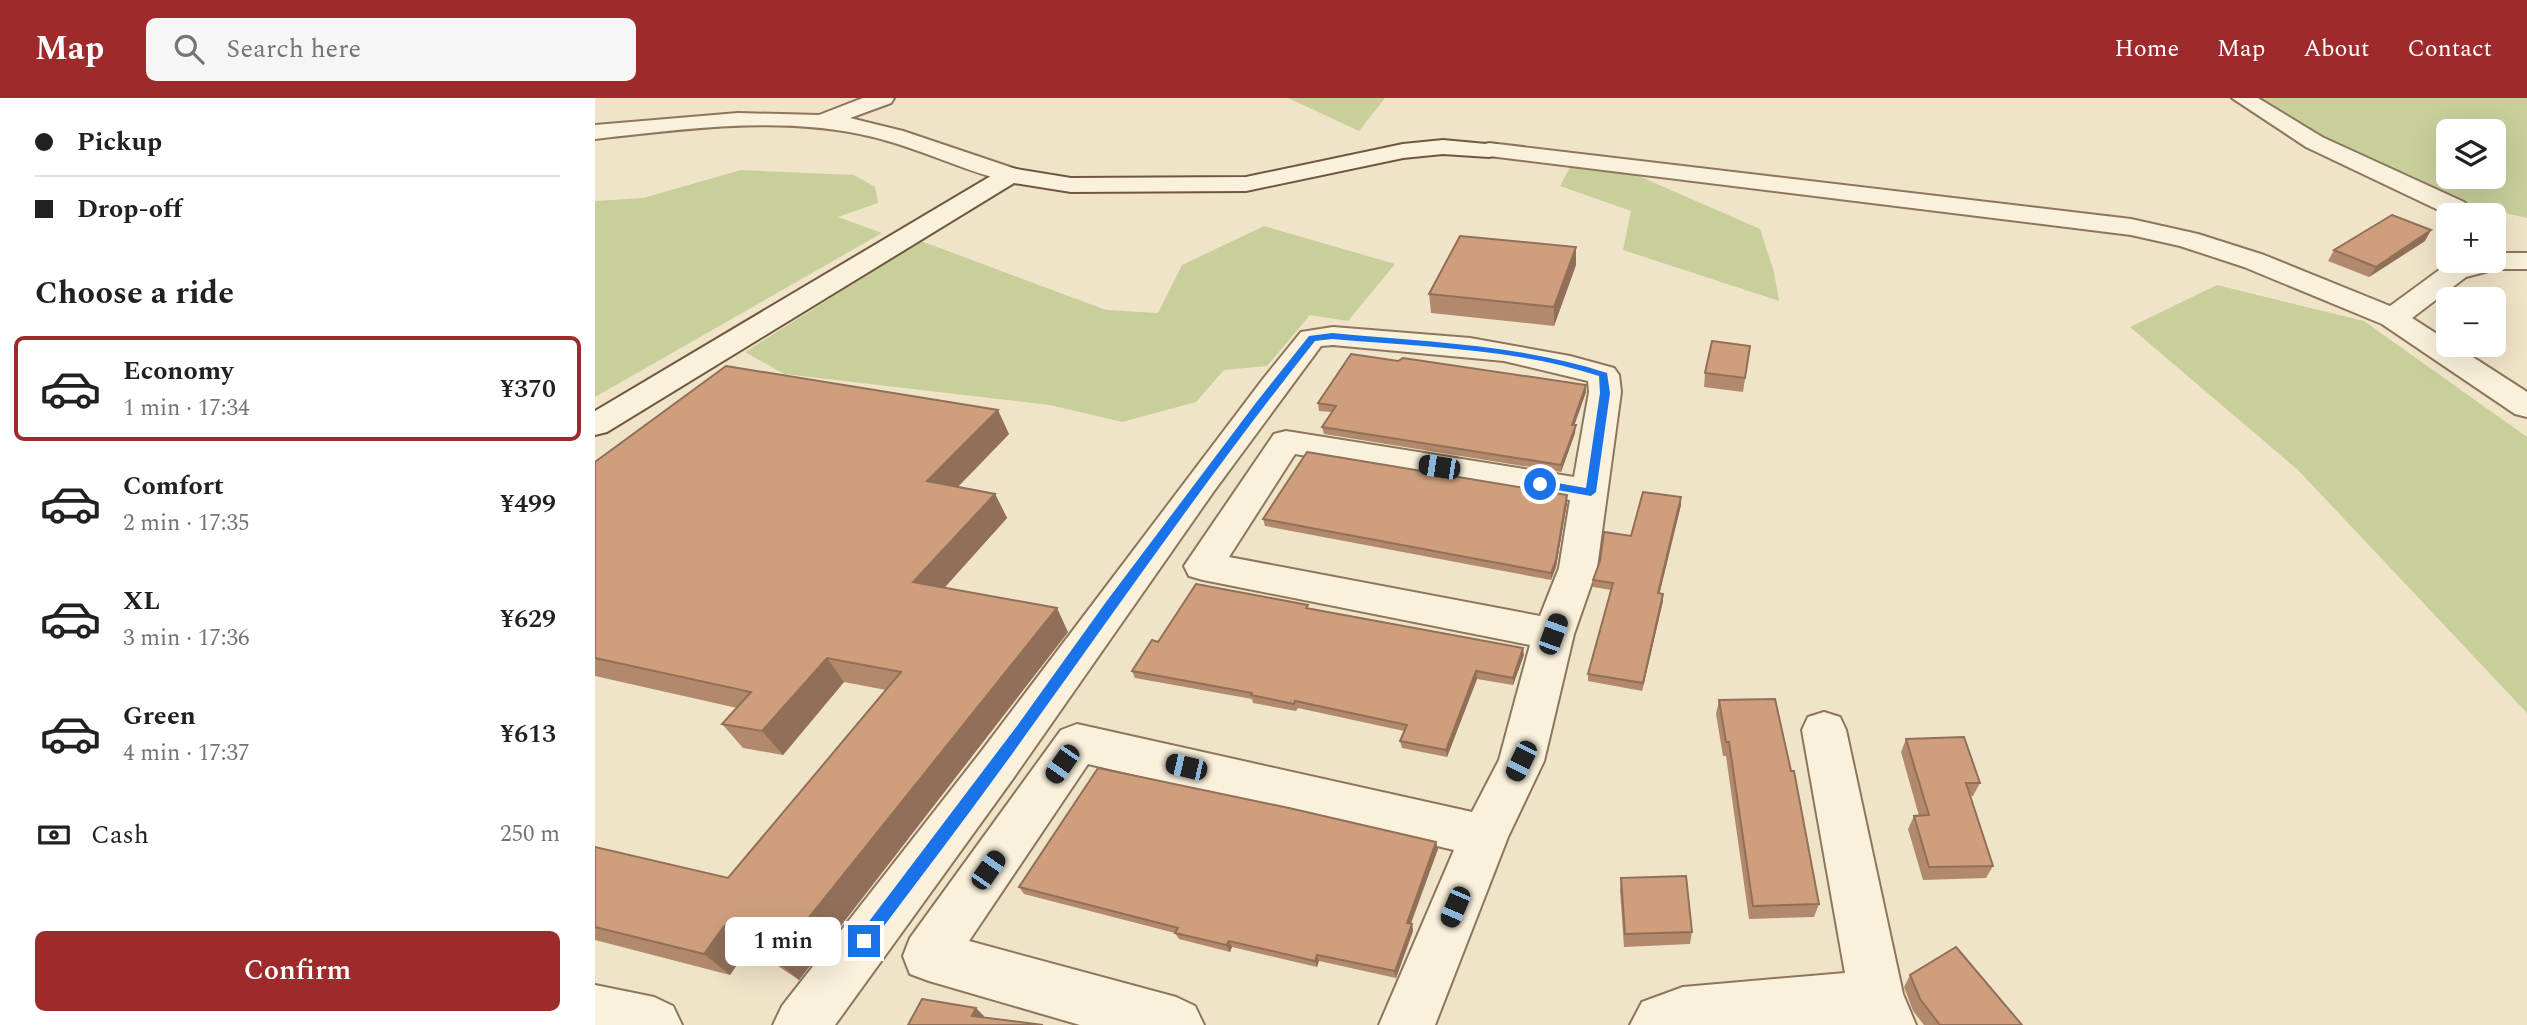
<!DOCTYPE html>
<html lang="en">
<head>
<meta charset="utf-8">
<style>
  body { margin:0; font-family:Spectral,serif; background:#f6f6f6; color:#202124; height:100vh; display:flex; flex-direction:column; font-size:26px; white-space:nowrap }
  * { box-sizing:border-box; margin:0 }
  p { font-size:23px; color:#757577 }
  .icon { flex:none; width:38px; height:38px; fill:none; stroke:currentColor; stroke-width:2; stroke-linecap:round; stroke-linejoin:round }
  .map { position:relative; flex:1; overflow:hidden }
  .panel { display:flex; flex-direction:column; background:#fff; width:595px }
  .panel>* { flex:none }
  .hud { display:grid; align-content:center; height:154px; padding:0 35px; background:#fff }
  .fabs { position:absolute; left:1841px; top:21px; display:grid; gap:14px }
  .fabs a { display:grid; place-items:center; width:70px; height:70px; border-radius:10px; background:#fff; box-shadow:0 7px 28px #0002; font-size:35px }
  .end { position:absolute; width:32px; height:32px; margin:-16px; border:9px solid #1a73e8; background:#fff; box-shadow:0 0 0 4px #fff }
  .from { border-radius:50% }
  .bubble { position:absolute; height:49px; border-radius:10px; background:#fff; box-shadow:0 7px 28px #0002; font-size:23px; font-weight:600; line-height:49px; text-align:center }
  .car { position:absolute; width:21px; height:42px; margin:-21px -10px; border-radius:9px; box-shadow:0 0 5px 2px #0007; background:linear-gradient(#222 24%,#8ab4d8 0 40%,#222 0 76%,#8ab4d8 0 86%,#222 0) }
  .hud b { display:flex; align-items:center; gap:24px; height:66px; font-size:26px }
  .hud b+b { border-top:2px solid #e0e0e0 }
  .hud i { width:18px; height:18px; background:#202124 }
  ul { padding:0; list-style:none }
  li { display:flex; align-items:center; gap:21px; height:105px; margin:0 14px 10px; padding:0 21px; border:4px solid transparent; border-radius:10px }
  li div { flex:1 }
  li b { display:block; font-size:26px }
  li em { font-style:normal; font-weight:600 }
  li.on { border-color:#9e2a2b }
  li>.icon { width:63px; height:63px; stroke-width:1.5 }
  h2 { padding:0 35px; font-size:32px; line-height:84px }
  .pay { display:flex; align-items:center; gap:18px; height:77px; padding:0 35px; font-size:26px }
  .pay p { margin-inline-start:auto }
  .primary-button { display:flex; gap:14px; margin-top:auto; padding:14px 35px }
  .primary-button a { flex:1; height:80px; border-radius:10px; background:#9e2a2b; color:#fff; font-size:28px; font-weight:600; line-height:80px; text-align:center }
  header { display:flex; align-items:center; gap:42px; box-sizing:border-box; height:98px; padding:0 35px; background:#9e2a2b; color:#fff }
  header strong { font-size:33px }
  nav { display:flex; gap:38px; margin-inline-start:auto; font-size:24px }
  .search { width:490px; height:63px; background:#f6f6f6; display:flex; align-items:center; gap:18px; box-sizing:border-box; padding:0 24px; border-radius:10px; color:#757577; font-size:26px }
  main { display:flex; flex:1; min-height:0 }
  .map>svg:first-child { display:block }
  .green { fill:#c9cf9b; fill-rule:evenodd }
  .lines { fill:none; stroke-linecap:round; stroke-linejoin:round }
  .street-casing { stroke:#8d765c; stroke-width:4 }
  .secondary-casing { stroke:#6f573f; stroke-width:4 }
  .street { fill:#faf1dc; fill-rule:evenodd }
  .secondary { fill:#faf1dc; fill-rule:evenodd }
  .wall { fill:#b2896c }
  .shaded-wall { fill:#916f58 }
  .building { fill:#cf9f7d; stroke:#916f58; stroke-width:2 }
  .route { fill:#1a73e8 }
</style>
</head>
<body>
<header>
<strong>Map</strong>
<div class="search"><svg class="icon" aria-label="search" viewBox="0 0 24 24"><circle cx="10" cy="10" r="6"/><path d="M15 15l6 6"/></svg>Search here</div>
<nav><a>Home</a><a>Map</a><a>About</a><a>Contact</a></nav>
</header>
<main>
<section class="panel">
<div class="hud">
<b><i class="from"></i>Pickup</b>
<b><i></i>Drop-off</b>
</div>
<h2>Choose a ride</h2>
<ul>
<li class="on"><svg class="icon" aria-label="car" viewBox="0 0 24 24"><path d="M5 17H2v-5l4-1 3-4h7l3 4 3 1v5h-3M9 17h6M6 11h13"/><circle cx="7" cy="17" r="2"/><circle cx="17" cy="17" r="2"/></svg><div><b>Economy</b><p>1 min · 17:34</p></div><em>¥370</em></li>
<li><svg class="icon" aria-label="car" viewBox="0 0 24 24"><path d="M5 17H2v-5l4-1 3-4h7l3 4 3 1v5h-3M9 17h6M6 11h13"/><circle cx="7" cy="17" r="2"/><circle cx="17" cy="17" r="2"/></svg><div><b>Comfort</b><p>2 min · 17:35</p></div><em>¥499</em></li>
<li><svg class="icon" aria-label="car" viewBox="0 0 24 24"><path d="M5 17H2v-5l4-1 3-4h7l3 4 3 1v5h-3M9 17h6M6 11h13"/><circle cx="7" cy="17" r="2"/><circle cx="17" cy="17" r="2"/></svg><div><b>XL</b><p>3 min · 17:36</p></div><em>¥629</em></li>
<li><svg class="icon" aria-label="car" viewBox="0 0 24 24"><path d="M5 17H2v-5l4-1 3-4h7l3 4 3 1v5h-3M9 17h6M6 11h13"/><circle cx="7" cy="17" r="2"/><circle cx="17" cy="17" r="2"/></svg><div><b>Green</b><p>4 min · 17:37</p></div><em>¥613</em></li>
</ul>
<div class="pay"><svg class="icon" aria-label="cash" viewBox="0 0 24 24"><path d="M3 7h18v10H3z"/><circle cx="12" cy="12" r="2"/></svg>Cash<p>250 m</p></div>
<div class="primary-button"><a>Confirm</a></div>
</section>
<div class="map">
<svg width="1932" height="927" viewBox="0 0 1932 927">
  <rect width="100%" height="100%" fill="#f0e4c8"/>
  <g class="green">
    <polygon points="693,0 790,0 764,33"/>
    <path d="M1653,0H1932V120L1867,105L1817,86ZM1853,33H1899V79H1853Z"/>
    <polygon points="975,69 1037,75 1165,131 1179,174 1184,203 1028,152 1036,113 965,88"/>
    <polygon points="146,72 259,77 280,89 283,105 243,119 287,135 0,299 0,103 48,100"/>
    <polygon points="669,128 800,166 753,223 715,217 672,268 629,272 601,304 527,324 455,307 189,276 150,254 326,143 511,212 563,215 587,167"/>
    <polygon points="1622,187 1769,223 1932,339 1932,615 1703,372 1535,229"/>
  </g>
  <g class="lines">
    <defs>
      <g id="street">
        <path d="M268,0H299L296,5L255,20L308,33L424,72L427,77L424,82L415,84C368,73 325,50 278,39C187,17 91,31 0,41V27L143,15L224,17Z"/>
        <polygon points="1637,0 1663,0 1727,39 1869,104 1882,117 1854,117 1711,49"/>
        <polygon points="894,45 1536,121 1603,136 1669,157 1795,208 1851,167 1868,163 1899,163 1901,155 1932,155 1932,171 1901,171 1871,179 1817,220 1853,243 1853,247 1859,247 1932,294 1932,319 1920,316 1787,226 1649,169 1585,148 1536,137 886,57 882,52 886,47"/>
        <path d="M738,229L875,240L975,258L1019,270L1024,277L1026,294L1002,470L979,536L949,663L913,739L840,927H784L859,752L493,666L374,843L581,899L600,908L609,927H485L334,883L315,876L308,858L315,840L466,632L482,626L877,714L904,662L935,547L608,482L594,478L589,468L679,336L691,333L979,379L994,294L993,283L909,263L738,247L726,248L619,393L417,682L240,927H178L187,908L385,655L668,281L706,234ZM700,356L975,402L964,470L945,518L634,459Z"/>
        <polygon points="1229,614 1245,619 1251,632 1308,896 1321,927 1035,927 1047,904 1088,889 1250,875 1207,632 1213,619"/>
        <polygon points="0,887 59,899 78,908 87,927 0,927"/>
      </g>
      <polygon id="secondary" points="848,42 902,47 906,52 902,57 894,59 848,56 808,60 651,93 476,94 419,85 12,334 0,337 0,313 406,72 415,70 476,80 651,79 808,46"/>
    </defs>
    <use href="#street" class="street-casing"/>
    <use href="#secondary" class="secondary-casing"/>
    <use href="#street" class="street"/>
    <use href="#secondary" class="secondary"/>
  </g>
  <g class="wall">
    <polygon points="1830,143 1774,179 1733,163 1739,152"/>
    <polygon points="981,149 981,167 959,228 836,215 834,196"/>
    <polygon points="1155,248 1148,294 1109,289 1110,275"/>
    <polygon points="991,287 991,294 979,327 980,335 966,374 729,336 727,329 737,314 724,313 723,305"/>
    <polygon points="414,336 363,389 400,396 412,420 349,490 473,534 204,882 154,849 135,877 0,842 0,749 133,780 291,592 249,584 188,657 148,650 127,626 142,610 0,578 0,364"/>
    <polygon points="972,405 961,469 956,482 670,428 668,421"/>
    <polygon points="1086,407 1064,495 1068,496 1068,503 1047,593 993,583 993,576 1016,492 998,489 998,482"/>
    <polygon points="714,510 929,557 918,587 882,581 852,659 807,650 805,643 809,633 703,610 701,613 658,605 657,601 540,580 537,573 563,544"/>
    <polygon points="1124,602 1224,806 1219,819 1154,821 1131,658 1128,658 1121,616"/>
    <polygon points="1311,641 1385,685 1378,698 1375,698 1398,768 1391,780 1328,782 1313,731 1319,718 1324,718 1306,654"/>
    <polygon points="843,751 816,826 817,826 818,833 801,880 724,863 722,869 637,849 635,854 584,841 580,835 429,796 424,789"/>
    <polygon points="1026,780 1097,834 1095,846 1029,849 1025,792"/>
    <polygon points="1315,877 1427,927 1329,927 1318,913 1309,889"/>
  </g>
  <g class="shaded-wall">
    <polygon points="1836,132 1830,143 1774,179 1781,169"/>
    <polygon points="981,149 981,167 959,228 959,209"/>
    <polygon points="991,287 991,294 977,334 977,327"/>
    <polygon points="403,312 414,336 345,407 332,383"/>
    <polygon points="981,327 980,335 966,374 966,367"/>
    <polygon points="400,396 412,420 333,508 318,484"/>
    <polygon points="972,397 972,405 961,469 956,482 956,475"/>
    <polygon points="1086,399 1086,407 1063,502 1063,495"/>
    <polygon points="1068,496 1068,503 1047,593 1048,585"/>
    <polygon points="462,510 473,534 204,882 180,862"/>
    <polygon points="928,550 929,557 918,587 918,580"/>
    <polygon points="232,560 249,584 188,657 167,633"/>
    <polygon points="881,573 882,581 852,659 851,652"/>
    <polygon points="841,744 843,751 813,832 812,825"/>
    <polygon points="817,826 818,833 801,880 800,873"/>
    <polygon points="129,828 154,849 135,877 109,856"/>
    <polygon points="634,843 637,849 635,854 631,847"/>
    <polygon points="722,857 724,863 722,869 720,863"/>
    <polygon points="381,910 389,918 385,926 377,918"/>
  </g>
  <g class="building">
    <polygon points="1797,117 1836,132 1781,169 1739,152"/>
    <polygon points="865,138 981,149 959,209 834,196"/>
    <polygon points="1117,243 1155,248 1150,280 1110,275"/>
    <polygon points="756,256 803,263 808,260 991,287 977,327 981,327 966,367 727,329 741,308 723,305"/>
    <polygon points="131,268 403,312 332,383 400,396 318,484 462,510 180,862 129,828 109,856 0,829 0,749 133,780 306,574 232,560 167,633 127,626 156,594 0,560 0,364"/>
    <polygon points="712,354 972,397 961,462 956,475 668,421"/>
    <polygon points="1048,394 1086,399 1063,495 1068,496 1048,585 993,576 1018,485 998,482 1005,463 1009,434 1036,438"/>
    <polygon points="601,486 713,507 711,510 928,550 918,580 881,573 851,652 805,643 812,627 700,603 699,606 656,597 657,595 537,573 557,542 563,544"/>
    <polygon points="1180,601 1196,673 1199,673 1224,806 1158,808 1134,644 1131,644 1124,602"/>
    <polygon points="1369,639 1385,685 1371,685 1398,768 1334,769 1319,718 1334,717 1311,641"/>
    <polygon points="503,670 694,710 841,744 812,825 817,826 800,873 722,857 720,863 634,843 631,847 580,835 583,830 424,789"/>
    <polygon points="1091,778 1097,834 1030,836 1026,780"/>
    <polygon points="1361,849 1427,927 1345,927 1325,901 1315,877"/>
    <polygon points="327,901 381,910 377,918 448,927 313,927"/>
  </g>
  <path class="route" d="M737,235C829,244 924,246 1012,275L1015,295L1001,394L996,398L945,389L940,386L945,382L991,390L1005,295L1004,278C919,250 826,249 737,241L720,243C619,370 527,503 432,635C381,707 327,777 274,848L269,850L263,848L261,843L263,838L422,628L511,504L660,306L714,238Z"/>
</svg>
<div class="fabs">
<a><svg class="icon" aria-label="layers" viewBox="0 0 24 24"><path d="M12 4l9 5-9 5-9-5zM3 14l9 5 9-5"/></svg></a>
<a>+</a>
<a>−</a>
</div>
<i class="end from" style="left:945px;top:386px"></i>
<i class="end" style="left:269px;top:843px"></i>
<div class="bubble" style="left:130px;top:819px;width:116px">1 min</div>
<i class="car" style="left:844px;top:369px;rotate:279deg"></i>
<i class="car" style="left:958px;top:536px;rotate:20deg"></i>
<i class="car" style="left:926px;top:663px;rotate:206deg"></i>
<i class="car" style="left:467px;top:666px;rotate:215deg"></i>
<i class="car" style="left:591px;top:669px;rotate:283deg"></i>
<i class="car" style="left:393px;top:772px;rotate:35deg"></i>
<i class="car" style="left:860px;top:809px;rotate:203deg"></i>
</div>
</main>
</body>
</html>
